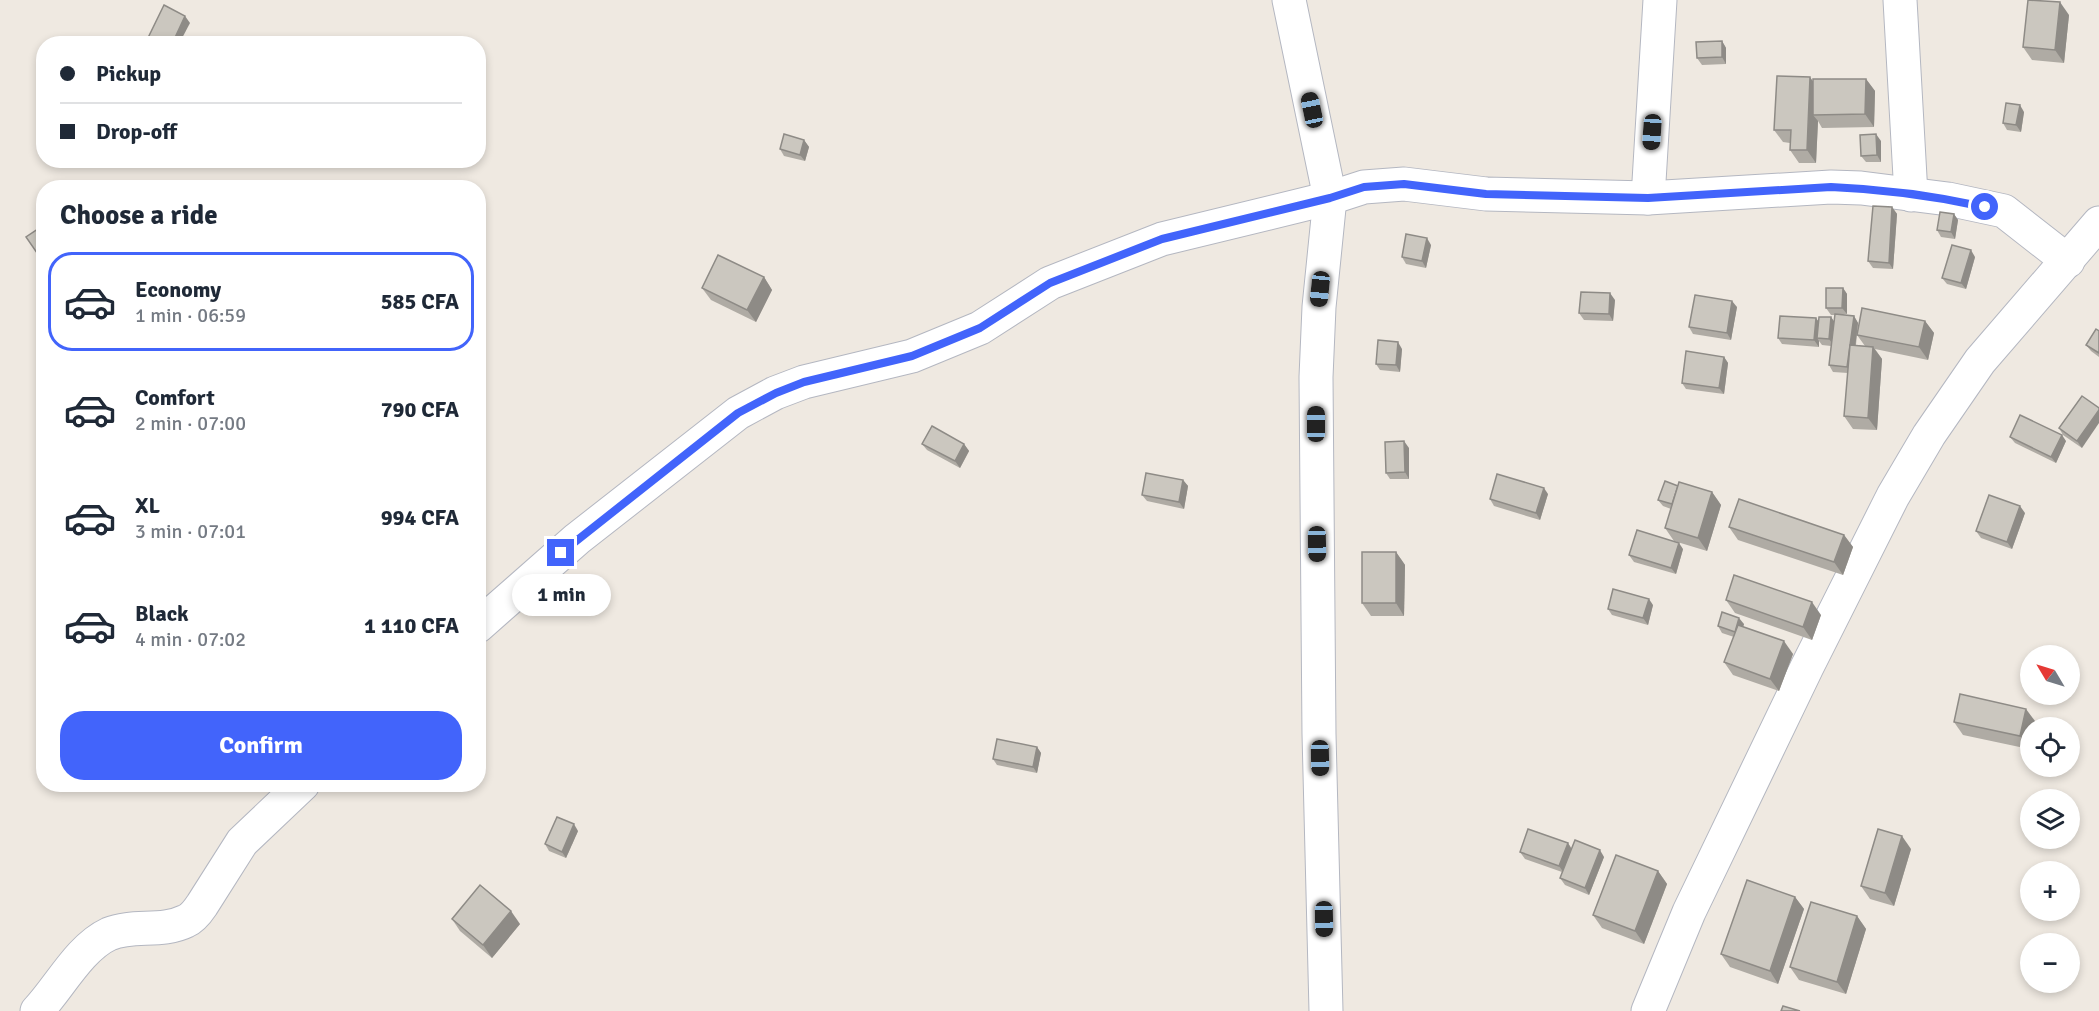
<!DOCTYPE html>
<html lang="en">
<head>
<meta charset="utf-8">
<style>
  body { margin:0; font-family:Signika,sans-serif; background:#f2f2f3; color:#1f2937; height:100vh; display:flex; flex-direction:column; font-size:22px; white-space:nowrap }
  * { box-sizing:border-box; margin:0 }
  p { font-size:20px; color:#747a83 }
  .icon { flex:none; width:33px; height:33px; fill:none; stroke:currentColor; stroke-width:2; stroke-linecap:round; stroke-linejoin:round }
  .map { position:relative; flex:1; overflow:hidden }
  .side { position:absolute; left:36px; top:180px; width:450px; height:612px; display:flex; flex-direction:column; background:#fff; border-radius:24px; box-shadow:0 3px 9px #0003 }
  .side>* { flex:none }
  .guide { position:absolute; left:36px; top:36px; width:450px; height:132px; border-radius:24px; box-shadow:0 3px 9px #0003; display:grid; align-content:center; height:132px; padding:0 24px; background:#fff }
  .needle { width:39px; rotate:308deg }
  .controls { position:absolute; left:2020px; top:645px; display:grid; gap:12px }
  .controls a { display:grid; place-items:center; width:60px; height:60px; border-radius:50%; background:#fff; box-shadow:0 3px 9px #0003; font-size:30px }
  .end { position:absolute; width:27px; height:27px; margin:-14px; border:8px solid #4264fb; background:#fff; box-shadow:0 0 0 3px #fff }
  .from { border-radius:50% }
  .bubble { position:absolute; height:42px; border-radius:21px; background:#fff; box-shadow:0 3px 9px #0003; font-size:20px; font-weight:800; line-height:42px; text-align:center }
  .car { position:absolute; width:18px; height:36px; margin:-18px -9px; border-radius:8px; box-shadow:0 0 4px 2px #0007; background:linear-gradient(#222 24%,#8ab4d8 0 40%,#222 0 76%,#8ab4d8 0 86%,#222 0) }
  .guide b { display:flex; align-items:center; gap:21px; height:57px; font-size:22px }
  .guide b+b { border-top:2px solid #e0e1e3 }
  .guide i { width:15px; height:15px; background:#1f2937 }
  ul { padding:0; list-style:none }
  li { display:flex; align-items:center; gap:18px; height:99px; margin:0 12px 9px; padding:0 12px; border:3px solid transparent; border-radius:24px }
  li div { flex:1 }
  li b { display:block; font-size:22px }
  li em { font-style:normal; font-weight:800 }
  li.on { border-color:#4264fb }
  li>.icon { width:54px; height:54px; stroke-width:1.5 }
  h2 { padding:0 24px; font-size:27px; line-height:72px }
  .cta { display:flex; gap:12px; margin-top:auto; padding:12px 24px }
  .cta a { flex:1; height:69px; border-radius:24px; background:#4264fb; color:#fff; font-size:24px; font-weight:800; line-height:69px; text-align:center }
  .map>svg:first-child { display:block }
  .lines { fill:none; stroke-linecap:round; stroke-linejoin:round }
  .minor-casing { stroke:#b4b7c1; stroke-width:35 }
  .minor { stroke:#fff; stroke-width:33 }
  .wall { fill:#afaba4 }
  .shaded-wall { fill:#8e8b86 }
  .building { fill:#cbc7bf; stroke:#8e8b86; stroke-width:1.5 }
  .route { stroke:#4264fb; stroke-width:8 }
</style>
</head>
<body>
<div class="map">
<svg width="2099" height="1011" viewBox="0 0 2099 1011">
  <rect width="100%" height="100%" fill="#efe9e1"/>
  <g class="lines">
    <defs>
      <g id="minor">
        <polyline points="1289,0 1330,198 1319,307 1316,377 1319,734 1326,1011"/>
        <polyline points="1900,0 1911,195"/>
        <polyline points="1648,198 1660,0"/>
        <polyline points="478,626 577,539 738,413 775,393 804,382 912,356 980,328 1050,283 1162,239 1330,198 1364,187 1404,184 1486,194 1648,198 1831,187 1861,188 1948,199 2004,211 2068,261"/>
        <path d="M37,1011C59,988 79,948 109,934C133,924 162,933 186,921C193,918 198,911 202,905L242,842L303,784"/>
        <polyline points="1648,1011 1689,912 1807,667 1893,496 1929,435 1980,361 2099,223"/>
      </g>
    </defs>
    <use href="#minor" class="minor-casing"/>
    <use href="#minor" class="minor"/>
  </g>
  <g class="wall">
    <polygon points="2069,15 2064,63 2032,60 2023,47"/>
    <polygon points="1722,41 1726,48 1726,64 1702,65 1697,58"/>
    <polygon points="1866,79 1875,91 1874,127 1822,128 1818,121 1816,163 1799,163 1790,150 1790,143 1783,142 1774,130 1813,82"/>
    <polygon points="2024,112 2021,132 2007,130 2003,123"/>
    <polygon points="804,140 809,147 805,161 784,156 780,149"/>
    <polygon points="1881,141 1881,162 1866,162 1861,156"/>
    <polygon points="1892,207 1897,214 1893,269 1873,268 1868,261"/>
    <polygon points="1954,214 1958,220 1955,239 1941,237 1937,230"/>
    <polygon points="1431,245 1426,268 1406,264 1402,257"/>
    <polygon points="1975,257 1966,289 1947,284 1942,278"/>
    <polygon points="764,277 772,290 756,322 711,300 702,288"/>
    <polygon points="1843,288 1847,294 1847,314 1840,315 1854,316 1858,323 1856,345 1865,346 1857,335 1925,321 1934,333 1928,360 1875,349 1882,359 1877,430 1853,429 1844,416 1848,373 1833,372 1829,365 1831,346 1822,345 1819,341 1819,347 1782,344 1778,338 1816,318 1818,321 1831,317 1834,322 1835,315 1831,315 1826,308"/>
    <polygon points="1615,300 1613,321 1584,320 1579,313"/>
    <polygon points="1737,307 1731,340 1693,334 1689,327"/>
    <polygon points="2099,331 2099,357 2091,351 2086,345"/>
    <polygon points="1402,349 1400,372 1380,370 1376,364"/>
    <polygon points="1724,357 1728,363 1724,394 1686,389 1682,383"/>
    <polygon points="2082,396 2082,448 2063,435 2059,428"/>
    <polygon points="2010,437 2066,441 2056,463 2015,443"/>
    <polygon points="922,444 964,444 969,451 960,468 927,450"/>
    <polygon points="1409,448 1409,479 1390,479 1386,473"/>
    <polygon points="1183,480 1188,486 1184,509 1147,501 1142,495"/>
    <polygon points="1678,486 1712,492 1721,505 1707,551 1674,541 1665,528 1671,509 1663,506 1658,500"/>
    <polygon points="1548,494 1540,520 1494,506 1490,499"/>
    <polygon points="2025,513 2012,549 1981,538 1976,531"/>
    <polygon points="1729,527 1844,535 1853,547 1843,575 1738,540"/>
    <polygon points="1683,549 1676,574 1634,562 1629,555"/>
    <polygon points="1396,552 1405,565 1404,616 1371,616 1362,603"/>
    <polygon points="1726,600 1821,615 1812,640 1735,613"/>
    <polygon points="1653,605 1648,625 1612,615 1608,609"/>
    <polygon points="1744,624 1743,627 1793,654 1779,691 1733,675 1724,662 1734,637 1722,633 1718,626"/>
    <polygon points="2035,721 2029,749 1963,735 1954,722"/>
    <polygon points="1037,747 1041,753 1037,773 997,765 993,759"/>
    <polygon points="578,831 566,858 549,851 545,844"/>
    <polygon points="1568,843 1572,849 1604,857 1589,895 1565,885 1560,878 1562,872 1525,859 1520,852"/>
    <polygon points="1911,849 1894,906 1870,899 1861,886"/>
    <polygon points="1658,871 1667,884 1644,944 1602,928 1593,915"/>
    <polygon points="1795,897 1804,909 1778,984 1730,967 1721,954"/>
    <polygon points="1857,916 1866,929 1846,994 1799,980 1790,967"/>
    <polygon points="452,919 520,924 492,958 460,931"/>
  </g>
  <g class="shaded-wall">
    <polygon points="2060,2 2069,15 2064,63 2055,50"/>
    <polygon points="185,16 190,23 179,44 172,44"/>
    <polygon points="1722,41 1726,48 1726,64 1722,57"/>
    <polygon points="1810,77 1819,90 1813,115 1818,121 1816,163 1807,150"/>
    <polygon points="1866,79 1875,91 1874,127 1865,114"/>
    <polygon points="2020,105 2024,112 2021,132 2016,125"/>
    <polygon points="1876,134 1881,141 1881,162 1877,155"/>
    <polygon points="804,140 809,147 805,161 800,155"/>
    <polygon points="1892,207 1897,214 1893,269 1889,263"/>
    <polygon points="1954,214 1958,220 1955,239 1951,232"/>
    <polygon points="1427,238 1431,245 1426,268 1422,261"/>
    <polygon points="1971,250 1975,257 1966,289 1961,283"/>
    <polygon points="764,277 772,290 756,322 747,310"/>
    <polygon points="1843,288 1847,294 1847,314 1842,308"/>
    <polygon points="1610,293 1615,300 1613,321 1609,314"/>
    <polygon points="1732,301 1737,307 1731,340 1727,333"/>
    <polygon points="1854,316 1858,323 1852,374 1847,367"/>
    <polygon points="1831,317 1836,324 1834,346 1829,339"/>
    <polygon points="1816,318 1821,325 1817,338 1819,341 1819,347 1814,340"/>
    <polygon points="1925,321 1934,333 1928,360 1919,347"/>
    <polygon points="1398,342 1402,349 1400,372 1396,365"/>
    <polygon points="1873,347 1882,359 1877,430 1868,418"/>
    <polygon points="1724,357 1728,363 1724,394 1719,388"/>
    <polygon points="2099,410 2099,423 2082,448 2077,441"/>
    <polygon points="2062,435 2066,441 2056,463 2051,457"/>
    <polygon points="1404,441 1409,448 1409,479 1405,472"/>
    <polygon points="964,444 969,451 960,468 955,461"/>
    <polygon points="1183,480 1188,486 1184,509 1179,502"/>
    <polygon points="1544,488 1548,494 1540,520 1536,513"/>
    <polygon points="1712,492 1721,505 1707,551 1698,538"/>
    <polygon points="2020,506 2025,513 2012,549 2007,542"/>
    <polygon points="1844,535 1853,547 1843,575 1834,562"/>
    <polygon points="1679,543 1683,549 1676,574 1671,568"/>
    <polygon points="1396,552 1405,565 1404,616 1396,603"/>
    <polygon points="1649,599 1653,605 1648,625 1643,618"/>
    <polygon points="1812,602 1821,615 1812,640 1803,627"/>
    <polygon points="1739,618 1744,624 1739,639 1735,632"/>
    <polygon points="1784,641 1793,654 1779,691 1770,679"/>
    <polygon points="2026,709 2035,721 2034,728 2031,728 2031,740 2029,749 2020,736"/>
    <polygon points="1037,747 1041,753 1037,773 1033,767"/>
    <polygon points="574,824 578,831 566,858 562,852"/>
    <polygon points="1902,836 1911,849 1894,906 1885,893"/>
    <polygon points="1568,843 1572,850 1564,873 1559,866"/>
    <polygon points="1600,850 1604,857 1589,895 1585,888"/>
    <polygon points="1658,871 1667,884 1644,944 1635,931"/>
    <polygon points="1795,897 1804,909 1778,984 1770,971"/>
    <polygon points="511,911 520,924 492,958 483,945"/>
    <polygon points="1857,916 1866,929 1846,994 1837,982"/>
  </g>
  <g class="building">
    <polygon points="2028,0 2060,2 2055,50 2023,47"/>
    <polygon points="164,5 185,16 172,44 145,44"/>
    <polygon points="1722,41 1722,57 1697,58 1696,42"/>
    <polygon points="1777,76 1810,77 1807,150 1790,150 1791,130 1774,130"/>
    <polygon points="1813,79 1866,79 1865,114 1813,115"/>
    <polygon points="2006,103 2020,105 2016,125 2003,123"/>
    <polygon points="784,134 804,140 800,155 780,149"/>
    <polygon points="1876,134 1877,155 1861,156 1860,135"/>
    <polygon points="1873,206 1892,207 1889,263 1868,261"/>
    <polygon points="1940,212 1954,214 1951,232 1937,230"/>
    <polygon points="44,225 44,263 26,237"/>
    <polygon points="1406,234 1427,238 1422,261 1402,257"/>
    <polygon points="1952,245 1971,250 1961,283 1942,278"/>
    <polygon points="718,255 764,277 747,310 702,288"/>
    <polygon points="1826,288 1843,288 1842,308 1826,308"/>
    <polygon points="1581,292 1610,293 1609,314 1579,313"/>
    <polygon points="1695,295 1732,301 1727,333 1689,327"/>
    <polygon points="1862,308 1925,321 1919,347 1857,335"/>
    <polygon points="1835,314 1854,316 1847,367 1829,365"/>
    <polygon points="1780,316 1816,318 1814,340 1778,338"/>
    <polygon points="1819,317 1831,317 1829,339 1817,338"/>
    <polygon points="2096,329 2099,331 2099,353 2086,345"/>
    <polygon points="1378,340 1398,342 1396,365 1376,364"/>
    <polygon points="1850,345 1873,347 1868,418 1844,416"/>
    <polygon points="1686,351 1724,357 1719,388 1682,383"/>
    <polygon points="2082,396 2099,408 2099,410 2077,441 2059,428"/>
    <polygon points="2020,415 2062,435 2051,457 2010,437"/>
    <polygon points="932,426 964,444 955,461 922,444"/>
    <polygon points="1404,441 1405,472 1386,473 1385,442"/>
    <polygon points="1146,473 1183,480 1179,502 1142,495"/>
    <polygon points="1497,474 1544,488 1536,513 1490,499"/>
    <polygon points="1665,481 1678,486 1672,504 1658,500"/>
    <polygon points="1679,482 1712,492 1698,538 1665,528"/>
    <polygon points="1989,495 2020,506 2007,542 1976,531"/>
    <polygon points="1739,499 1844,535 1834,562 1729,527"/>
    <polygon points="1637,530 1679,543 1671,568 1629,555"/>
    <rect x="1362" y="552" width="34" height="51"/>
    <polygon points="1734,575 1812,602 1803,627 1726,600"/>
    <polygon points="1613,589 1649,599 1643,618 1608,609"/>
    <polygon points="1722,612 1739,618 1735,632 1718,626"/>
    <polygon points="1738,625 1784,641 1770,679 1724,662"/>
    <polygon points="1960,694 2026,709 2020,736 1954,722"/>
    <polygon points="997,739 1037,747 1033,767 993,759"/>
    <polygon points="557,817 574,824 562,852 545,844"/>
    <polygon points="1528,829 1568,843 1559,866 1520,852"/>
    <polygon points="1878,829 1902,836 1885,893 1861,886"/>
    <polygon points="1575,840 1600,850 1585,888 1560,878"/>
    <polygon points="1616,855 1658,871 1635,931 1593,915"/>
    <polygon points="1747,880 1795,897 1770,971 1721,954"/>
    <polygon points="480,885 511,911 483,945 452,919"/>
    <polygon points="1811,902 1857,916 1837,982 1790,967"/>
    <polygon points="1783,1006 1800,1011 1781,1011"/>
  </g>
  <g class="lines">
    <path class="route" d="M561,553L738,413L776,393L804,382L912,356L980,328L1050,283L1162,239L1330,198L1364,187L1404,184L1486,194L1648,198L1831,187C1882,189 1935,196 1985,207"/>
  </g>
</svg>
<div class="controls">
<a><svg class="needle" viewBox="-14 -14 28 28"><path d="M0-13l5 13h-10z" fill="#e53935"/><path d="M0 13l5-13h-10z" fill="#747a83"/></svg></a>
<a><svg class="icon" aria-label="locate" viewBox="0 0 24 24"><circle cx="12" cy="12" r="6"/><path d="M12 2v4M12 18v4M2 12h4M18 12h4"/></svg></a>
<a><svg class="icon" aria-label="layers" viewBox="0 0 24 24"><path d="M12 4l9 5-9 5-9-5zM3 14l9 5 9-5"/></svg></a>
<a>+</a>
<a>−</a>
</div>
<i class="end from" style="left:1985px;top:207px"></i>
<i class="end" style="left:561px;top:553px"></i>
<div class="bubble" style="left:512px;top:574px;width:99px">1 min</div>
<i class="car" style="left:1312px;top:110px;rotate:348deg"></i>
<i class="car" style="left:1652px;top:132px;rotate:184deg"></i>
<i class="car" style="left:1320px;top:289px;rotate:186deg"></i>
<i class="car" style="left:1316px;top:424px;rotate:0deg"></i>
<i class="car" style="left:1317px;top:544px;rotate:179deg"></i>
<i class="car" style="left:1320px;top:758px;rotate:179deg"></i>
<i class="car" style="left:1324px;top:919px;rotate:179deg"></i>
<div class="guide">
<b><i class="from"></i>Pickup</b>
<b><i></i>Drop-off</b>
</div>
<section class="side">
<h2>Choose a ride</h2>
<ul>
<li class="on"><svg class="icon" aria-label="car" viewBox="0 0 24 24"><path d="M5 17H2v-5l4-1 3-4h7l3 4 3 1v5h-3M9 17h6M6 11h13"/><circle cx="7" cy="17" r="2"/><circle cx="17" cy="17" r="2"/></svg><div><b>Economy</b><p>1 min · 06:59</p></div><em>585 CFA</em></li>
<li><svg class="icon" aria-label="car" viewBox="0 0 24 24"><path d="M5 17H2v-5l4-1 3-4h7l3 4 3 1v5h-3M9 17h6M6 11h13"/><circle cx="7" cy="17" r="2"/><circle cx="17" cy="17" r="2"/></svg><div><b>Comfort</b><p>2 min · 07:00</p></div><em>790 CFA</em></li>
<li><svg class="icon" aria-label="car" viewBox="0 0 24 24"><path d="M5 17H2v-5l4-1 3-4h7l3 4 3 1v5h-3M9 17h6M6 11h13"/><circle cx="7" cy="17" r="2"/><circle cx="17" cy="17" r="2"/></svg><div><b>XL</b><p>3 min · 07:01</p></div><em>994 CFA</em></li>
<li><svg class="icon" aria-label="car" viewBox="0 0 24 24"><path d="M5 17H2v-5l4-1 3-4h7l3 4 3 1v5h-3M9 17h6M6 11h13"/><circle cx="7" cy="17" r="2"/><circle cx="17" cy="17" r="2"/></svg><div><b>Black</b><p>4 min · 07:02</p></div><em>1 110 CFA</em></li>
</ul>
<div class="cta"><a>Confirm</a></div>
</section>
</div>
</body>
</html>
